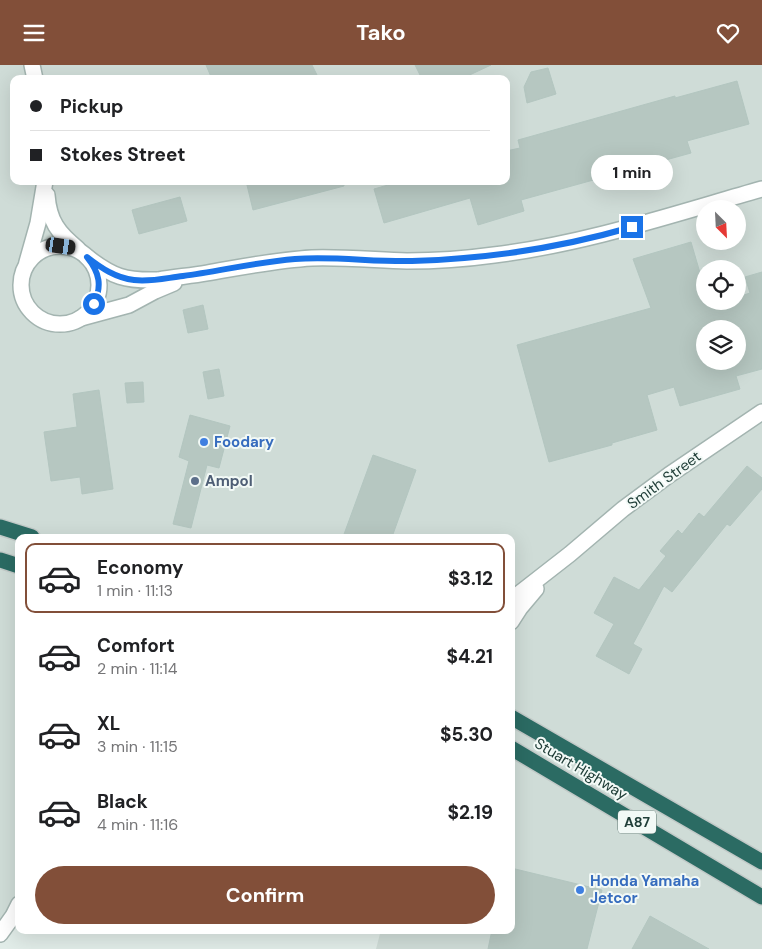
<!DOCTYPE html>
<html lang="en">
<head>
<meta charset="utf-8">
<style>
  body { margin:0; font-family:"DM Sans",sans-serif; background:#f6f6f6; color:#202124; height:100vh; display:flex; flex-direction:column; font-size:19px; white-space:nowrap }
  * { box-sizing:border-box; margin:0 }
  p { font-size:16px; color:#757577 }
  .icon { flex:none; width:28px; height:28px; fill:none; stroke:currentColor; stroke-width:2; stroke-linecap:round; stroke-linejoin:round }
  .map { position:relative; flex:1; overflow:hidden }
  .side { position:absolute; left:15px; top:469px; width:500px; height:400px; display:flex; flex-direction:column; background:#fff; border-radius:10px; box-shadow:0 5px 20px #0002 }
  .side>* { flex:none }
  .guide { position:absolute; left:10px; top:10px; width:500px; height:110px; border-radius:10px; box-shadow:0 5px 20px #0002; display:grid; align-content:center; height:110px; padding:0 20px; background:#fff }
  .needle { width:32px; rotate:156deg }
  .tools { position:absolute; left:696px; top:135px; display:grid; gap:10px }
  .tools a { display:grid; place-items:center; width:50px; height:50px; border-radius:50%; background:#fff; box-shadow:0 5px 20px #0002; font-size:25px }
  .end { position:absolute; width:22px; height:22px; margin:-11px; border:6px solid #1a73e8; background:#fff; box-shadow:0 0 0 2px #fff }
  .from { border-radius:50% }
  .bubble { position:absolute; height:35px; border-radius:18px; background:#fff; box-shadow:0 5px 20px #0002; font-size:16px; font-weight:700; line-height:35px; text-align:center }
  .car { position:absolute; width:15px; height:30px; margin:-15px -8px; border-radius:6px; box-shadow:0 0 4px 1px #0007; background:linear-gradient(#222 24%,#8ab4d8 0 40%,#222 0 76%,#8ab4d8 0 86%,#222 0) }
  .guide b { display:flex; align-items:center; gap:18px; height:48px; font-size:19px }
  .guide b+b { border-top:1px solid #e0e0e0 }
  .guide i { width:12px; height:12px; background:#202124 }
  ul { padding:9px 0 0; list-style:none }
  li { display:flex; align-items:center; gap:15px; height:70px; margin:0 10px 8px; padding:0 10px; border:2px solid transparent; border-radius:10px }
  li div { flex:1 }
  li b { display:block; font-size:19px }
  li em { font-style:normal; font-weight:700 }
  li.active { border-color:#824f39 }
  li>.icon { width:45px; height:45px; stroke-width:1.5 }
  .button { display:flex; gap:10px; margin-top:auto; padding:10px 20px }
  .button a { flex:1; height:58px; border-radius:30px; background:#824f39; color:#fff; font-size:20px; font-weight:700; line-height:58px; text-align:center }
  header { display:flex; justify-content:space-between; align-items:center; height:65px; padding:0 20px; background:#824f39; color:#fff; font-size:22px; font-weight:700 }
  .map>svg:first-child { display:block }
  .built { fill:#cfdcd7; fill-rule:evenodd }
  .building { fill:#b6c7c1; stroke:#b3c6c0; fill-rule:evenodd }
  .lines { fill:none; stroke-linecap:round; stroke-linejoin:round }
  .minor-casing { stroke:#a3b4b0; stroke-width:18 }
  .highway-casing { stroke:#c1c9c7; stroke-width:18 }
  .minor { stroke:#fff; stroke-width:15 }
  .highway { stroke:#2b6b63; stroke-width:15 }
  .route { stroke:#1a73e8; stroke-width:6 }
  .shop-dot { fill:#3f7fe0; stroke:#f2f9f6; stroke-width:2 }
  .service-dot { fill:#5c6f8a; stroke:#f2f9f6; stroke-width:2 }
  .labels { text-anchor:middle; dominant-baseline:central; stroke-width:4; stroke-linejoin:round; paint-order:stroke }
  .shield { fill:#f2f9f6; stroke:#5f7671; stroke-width:1 }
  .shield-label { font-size:14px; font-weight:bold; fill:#203e38 }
  .shop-label { font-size:15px; font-weight:bold; fill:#366cbe; stroke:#f2f9f6; text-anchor:start }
  .street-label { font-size:15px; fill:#203e38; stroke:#f2f9f6 }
  .service-label { font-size:15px; font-weight:bold; fill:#4e5e75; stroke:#f2f9f6; text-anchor:start }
</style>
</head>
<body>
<header><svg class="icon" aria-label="menu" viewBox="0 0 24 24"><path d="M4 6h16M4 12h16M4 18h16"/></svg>Tako<svg class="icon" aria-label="heart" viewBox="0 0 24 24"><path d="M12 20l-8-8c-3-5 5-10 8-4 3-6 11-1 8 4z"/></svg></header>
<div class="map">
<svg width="762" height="884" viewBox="0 0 762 884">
  <rect width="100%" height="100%" fill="#e1ece8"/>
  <path class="built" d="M0,0H762V884H376L381,865H511V472H19V839L0,869ZM14,14H506V116H14ZM705,144H738V176H705ZM705,204H738V236H705ZM705,264H738V296H705Z"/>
  <g class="building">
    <polygon points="206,0 312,0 319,14 212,14"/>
    <polygon points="415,0 491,0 461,14 422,14"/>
    <polygon points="548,3 556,29 527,38 524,22 531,7"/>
    <polygon points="737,16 749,59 687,76 691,88 521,135 524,146 478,160 470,133 384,158 374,124 402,116 506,116 506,86 520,83 518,75 675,31 675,33"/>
    <polygon points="246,116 344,116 344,121 253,145"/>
    <polygon points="180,132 187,156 139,169 132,145"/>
    <path d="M691,177L705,225V236H738V232L750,228L745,212L762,207V304L736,311L740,324L680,341L674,322L647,330L657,365L612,378V380L549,397L517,280L651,243L633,194ZM705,264H738V296H705Z"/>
    <polygon points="203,240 208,264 188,268 183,245"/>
    <polygon points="219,304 224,331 208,334 203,307"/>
    <polygon points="143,317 144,337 127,338 125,318"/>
    <polygon points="99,325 113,424 82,429 80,412 51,416 44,367 77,362 73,329"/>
    <polygon points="190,350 230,361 219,403 207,400 191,463 173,459 189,396 179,392"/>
    <polygon points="373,390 416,405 392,472 343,472"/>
    <polygon points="747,401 762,413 762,424 730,461 727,459 672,527 664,521 633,579 642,584 629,609 596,591 614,559 594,548 614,512 639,525 666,491 660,486 678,465 682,469 699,448 704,452"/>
    <polygon points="511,803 602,825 587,884 488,884 492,865 511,865"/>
    <polygon points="650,851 709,884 632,884"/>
  </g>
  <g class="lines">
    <defs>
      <g id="minor">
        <polyline points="32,0 35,14"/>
        <path d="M47,130C49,156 58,168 78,184"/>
        <circle cx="60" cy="220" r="39"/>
        <path d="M87,192C113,212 125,216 158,215C174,212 191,211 207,208C242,202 276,195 312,193C343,192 375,195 407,196C435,196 465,194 494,190C585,179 674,149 762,124"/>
        <polyline points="27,197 38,158 45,116"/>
        <polyline points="81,253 129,240 155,226 174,218"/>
        <polyline points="511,535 570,489 623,444 669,410 762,347"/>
        <polyline points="511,557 520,543 536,524"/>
        <polyline points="0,869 13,851 19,839"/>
      </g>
      <g id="highway">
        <polyline points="0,462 32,472"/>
        <polyline points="0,495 19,501"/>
        <polyline points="511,652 762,797"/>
        <polyline points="511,683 762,832"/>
      </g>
    </defs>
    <use href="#minor" class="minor-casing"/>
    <use href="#highway" class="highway-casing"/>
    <use href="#minor" class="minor"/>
    <use href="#highway" class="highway"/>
  </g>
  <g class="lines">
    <path class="route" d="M94,239C102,221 100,208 87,192C101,203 116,213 134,215C151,217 166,213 183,211C220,206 257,197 295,194C334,191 373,197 412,196C486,194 560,183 632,162"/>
  </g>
  <g class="shop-dot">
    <circle cx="204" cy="377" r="5"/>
    <circle cx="580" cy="825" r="5"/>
  </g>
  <circle class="service-dot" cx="195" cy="416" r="5"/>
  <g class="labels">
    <rect class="shield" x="618" y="745.5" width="38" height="23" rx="4"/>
    <g class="shield-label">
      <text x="637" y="757">A87</text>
    </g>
    <g class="shop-label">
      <text x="214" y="377">Foodary</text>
      <text x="590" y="816">Honda Yamaha<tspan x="590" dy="17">Jetcor</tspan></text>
    </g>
    <g class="street-label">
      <text transform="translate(664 415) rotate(-36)">Smith Street</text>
      <text transform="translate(581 704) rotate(31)">Stuart Highway</text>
    </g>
    <g class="service-label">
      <text x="205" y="416">Ampol</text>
    </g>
  </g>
</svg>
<div class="tools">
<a><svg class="needle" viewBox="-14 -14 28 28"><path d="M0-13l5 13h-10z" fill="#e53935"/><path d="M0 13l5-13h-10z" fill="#757577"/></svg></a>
<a><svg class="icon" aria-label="locate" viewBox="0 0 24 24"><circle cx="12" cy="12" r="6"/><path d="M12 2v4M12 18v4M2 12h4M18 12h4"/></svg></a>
<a><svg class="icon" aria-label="layers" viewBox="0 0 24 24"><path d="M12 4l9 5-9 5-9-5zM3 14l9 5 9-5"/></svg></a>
</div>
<i class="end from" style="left:94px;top:239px"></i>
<i class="end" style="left:632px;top:162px"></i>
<div class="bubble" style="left:591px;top:90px;width:82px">1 min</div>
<i class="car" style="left:61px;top:181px;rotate:98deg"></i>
<div class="guide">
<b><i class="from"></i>Pickup</b>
<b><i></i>Stokes Street</b>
</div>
<section class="side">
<ul>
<li class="active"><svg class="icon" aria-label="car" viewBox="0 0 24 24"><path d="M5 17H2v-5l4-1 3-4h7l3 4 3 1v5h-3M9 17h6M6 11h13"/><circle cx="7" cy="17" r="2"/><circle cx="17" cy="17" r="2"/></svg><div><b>Economy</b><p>1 min · 11:13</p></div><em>$3.12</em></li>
<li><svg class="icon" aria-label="car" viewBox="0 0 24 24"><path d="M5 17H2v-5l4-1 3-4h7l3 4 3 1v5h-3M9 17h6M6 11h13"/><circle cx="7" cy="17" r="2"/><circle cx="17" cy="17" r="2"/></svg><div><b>Comfort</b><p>2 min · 11:14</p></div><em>$4.21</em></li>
<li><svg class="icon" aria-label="car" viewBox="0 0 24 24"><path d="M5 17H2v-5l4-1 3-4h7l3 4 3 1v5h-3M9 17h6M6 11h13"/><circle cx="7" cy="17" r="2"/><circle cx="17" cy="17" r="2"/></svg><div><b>XL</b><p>3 min · 11:15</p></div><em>$5.30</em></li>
<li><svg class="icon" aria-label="car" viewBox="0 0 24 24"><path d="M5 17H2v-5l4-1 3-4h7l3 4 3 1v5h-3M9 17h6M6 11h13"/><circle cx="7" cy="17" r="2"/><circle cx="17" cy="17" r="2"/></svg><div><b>Black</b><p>4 min · 11:16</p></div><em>$2.19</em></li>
</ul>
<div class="button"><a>Confirm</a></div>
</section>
</div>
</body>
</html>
